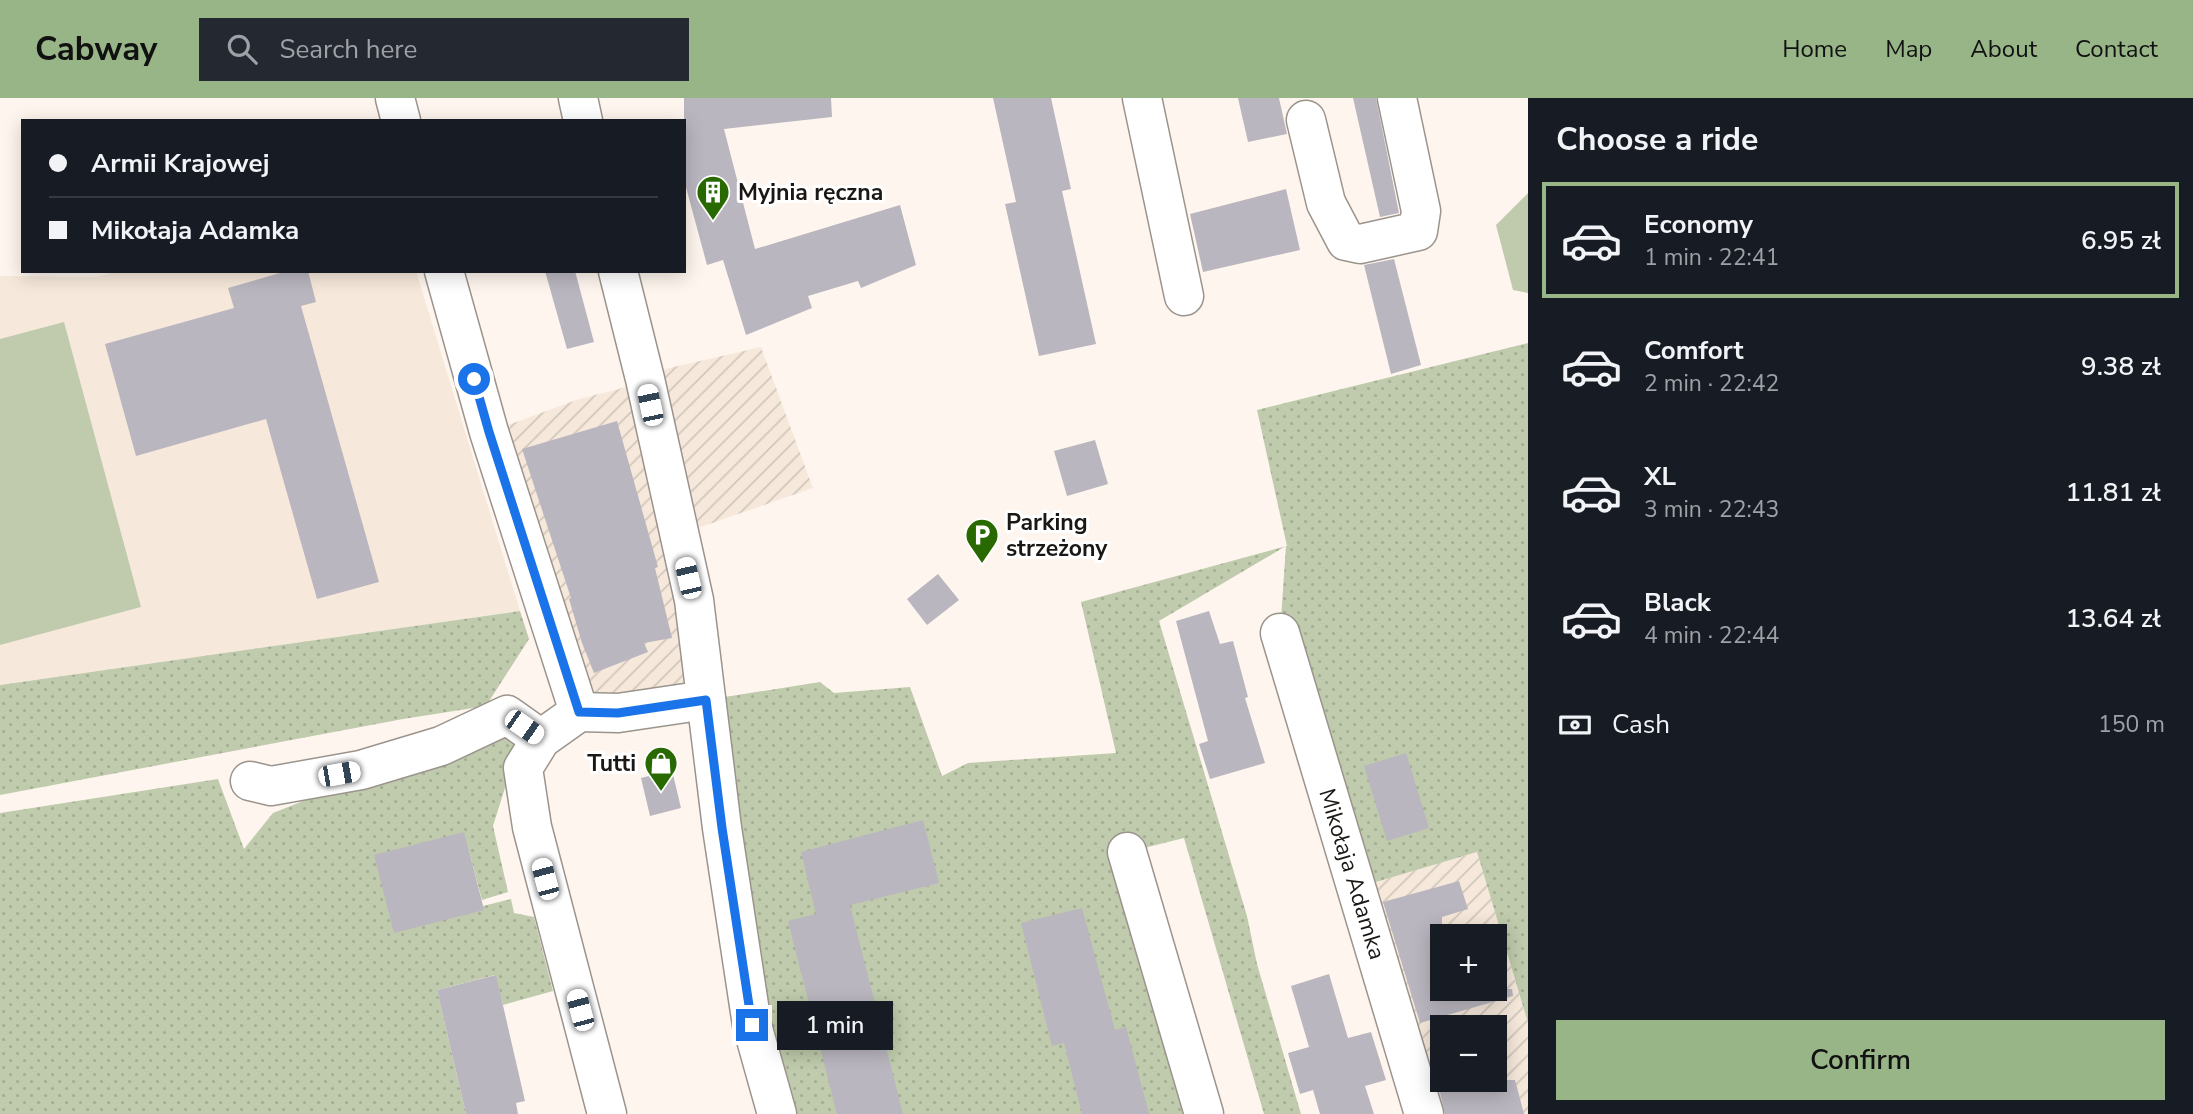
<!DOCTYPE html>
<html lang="en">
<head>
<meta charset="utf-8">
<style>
  body { margin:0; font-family:"Nunito Sans",sans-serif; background:#242831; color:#f1f3f6; height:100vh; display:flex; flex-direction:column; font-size:26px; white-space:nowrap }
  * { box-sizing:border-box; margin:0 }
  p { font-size:23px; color:#9ea1a6 }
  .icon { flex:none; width:38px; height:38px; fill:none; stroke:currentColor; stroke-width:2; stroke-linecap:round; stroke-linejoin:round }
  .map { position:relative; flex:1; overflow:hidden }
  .sheet { display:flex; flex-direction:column; background:#171b24; width:665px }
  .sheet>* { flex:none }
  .hud { position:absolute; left:21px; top:21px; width:665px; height:154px; border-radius:0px; box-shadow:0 4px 18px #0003; display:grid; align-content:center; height:154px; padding:0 28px; background:#171b24 }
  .tools { position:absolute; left:1430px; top:826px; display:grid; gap:14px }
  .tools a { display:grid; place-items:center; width:77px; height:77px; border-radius:0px; background:#171b24; box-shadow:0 4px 18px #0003; font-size:35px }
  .end { position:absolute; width:32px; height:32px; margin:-16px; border:9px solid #1a73e8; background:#fff; box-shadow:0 0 0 4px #fff }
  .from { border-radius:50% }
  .bubble { position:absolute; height:49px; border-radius:0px; background:#171b24; box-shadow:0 4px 18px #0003; font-size:23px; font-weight:600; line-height:49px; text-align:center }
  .car { position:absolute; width:21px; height:42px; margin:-21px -10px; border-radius:9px; box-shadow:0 0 5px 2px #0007; background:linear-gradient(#fff 24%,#345 0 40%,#fff 0 76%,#345 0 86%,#fff 0) }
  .hud b { display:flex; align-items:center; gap:24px; height:66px; font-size:26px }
  .hud b+b { border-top:2px solid #363941 }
  .hud i { width:18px; height:18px; background:#f1f3f6 }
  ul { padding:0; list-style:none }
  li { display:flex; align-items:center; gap:21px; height:116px; margin:0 14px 10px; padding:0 14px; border:4px solid transparent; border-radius:0px }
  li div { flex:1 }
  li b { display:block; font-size:26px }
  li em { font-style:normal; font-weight:600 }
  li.current { border-color:#97b587 }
  li>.icon { width:63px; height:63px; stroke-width:1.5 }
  h2 { padding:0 28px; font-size:32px; line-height:84px }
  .pay { display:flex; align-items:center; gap:18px; height:77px; padding:0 28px; font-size:26px }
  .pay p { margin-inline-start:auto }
  .cta { display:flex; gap:14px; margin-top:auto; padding:14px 28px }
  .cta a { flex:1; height:80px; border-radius:0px; background:#97b587; color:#111; font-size:28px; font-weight:600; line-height:80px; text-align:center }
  header { display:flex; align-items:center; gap:42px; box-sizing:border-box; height:98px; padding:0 35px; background:#97b587; color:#111 }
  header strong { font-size:33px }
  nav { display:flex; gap:38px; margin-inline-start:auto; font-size:24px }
  .search { width:490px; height:63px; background:#242831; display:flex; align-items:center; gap:18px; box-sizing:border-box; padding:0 24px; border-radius:0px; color:#9ea1a6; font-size:26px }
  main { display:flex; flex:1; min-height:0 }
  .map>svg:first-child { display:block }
  .industrial { fill:url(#industrial-furrows); fill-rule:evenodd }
  .built { fill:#f6e9db }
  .grass { fill:url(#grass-dots) }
  .pitch { fill:#bfcbac }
  .building { fill:#bab6bf }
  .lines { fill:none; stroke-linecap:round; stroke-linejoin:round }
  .minor-casing { stroke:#9b948d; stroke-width:41 }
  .minor { stroke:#fff; stroke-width:38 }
  .route { stroke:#1a73e8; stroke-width:9 }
  .labels { text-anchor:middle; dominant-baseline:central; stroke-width:6; stroke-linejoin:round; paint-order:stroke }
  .poi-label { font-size:23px; font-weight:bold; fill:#1a1714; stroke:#fff; text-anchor:start }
  .street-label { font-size:23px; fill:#1a1714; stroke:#fff }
</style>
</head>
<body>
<header>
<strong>Cabway</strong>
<div class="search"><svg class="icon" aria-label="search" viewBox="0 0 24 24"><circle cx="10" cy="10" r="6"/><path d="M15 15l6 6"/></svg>Search here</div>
<nav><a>Home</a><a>Map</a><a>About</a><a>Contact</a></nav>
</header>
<main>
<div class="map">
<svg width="1528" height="1016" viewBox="0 0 1528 1016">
  <defs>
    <pattern id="industrial-furrows" width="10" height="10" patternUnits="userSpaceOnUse" patternTransform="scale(1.75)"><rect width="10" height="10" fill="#f6e9db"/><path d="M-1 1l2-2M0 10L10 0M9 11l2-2" fill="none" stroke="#d2c7bb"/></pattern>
    <pattern id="grass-dots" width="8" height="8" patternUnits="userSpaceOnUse" patternTransform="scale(1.75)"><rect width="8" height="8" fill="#bfcbac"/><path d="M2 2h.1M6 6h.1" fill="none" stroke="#a4ae93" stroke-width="1.8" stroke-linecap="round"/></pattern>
  </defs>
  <rect width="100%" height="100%" fill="#fef6ee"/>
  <g class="industrial">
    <polygon points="761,249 813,390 678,437 706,602 579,614 489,334 579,301 619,291 644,281 643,276"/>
    <path d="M1477,754L1528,925V1016H1424L1356,790ZM1442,838H1494V891H1442ZM1442,929H1494V982H1442Z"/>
  </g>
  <polygon class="built" points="121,173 416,173 520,513 0,587 0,178 95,179"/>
  <g class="grass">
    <polygon points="1528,245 1528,925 1477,754 1356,790 1280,535 1286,448 1159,523 1247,818 1257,866 1301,1016 1264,1016 1184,740 1128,754 1204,1016 777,1016 706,602 820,584 834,595 910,589 942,678 968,665 1116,655 1081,504 1287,448 1257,312"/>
    <polygon points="520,513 529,541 486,608 403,621 0,697 0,587"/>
    <polygon points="499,634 516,646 516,655 493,728 508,794 482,802 464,734 484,812 483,808 511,801 514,815 534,819 553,893 503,907 495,877 437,892 466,1016 0,1016 0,715 218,681 244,751 273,715 331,692"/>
  </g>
  <g class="pitch">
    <polygon points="1528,95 1528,195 1513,192 1496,127"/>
    <polygon points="64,224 141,509 0,547 0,241"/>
  </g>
  <g class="building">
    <polygon points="684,0 831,0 832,19 724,31 755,151 900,107 916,167 861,190 858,183 808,198 812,210 746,237 723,162 707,167 684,82"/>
    <polygon points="993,0 1051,0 1071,91 1062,93 1096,246 1039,258 1005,106 1016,104"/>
    <polygon points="1238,0 1279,0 1287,36 1248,44"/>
    <polygon points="1353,0 1376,0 1399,115 1380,119"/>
    <polygon points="1286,91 1300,152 1203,174 1190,116"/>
    <polygon points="1394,161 1421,267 1391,276 1364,167"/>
    <polygon points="287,173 308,173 316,204 301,208 379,484 317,501 266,321 136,358 105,246 234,210 228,190"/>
    <polygon points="545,173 575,173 594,244 567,251"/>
    <polygon points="617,323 658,469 655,470 672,540 644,545 648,554 594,575 582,545 569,501 571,500 522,351"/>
    <polygon points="1095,342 1108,386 1067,398 1054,353"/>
    <polygon points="938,476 959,502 927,527 907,501"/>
    <polygon points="1209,513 1220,546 1233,543 1248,599 1245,600 1265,665 1210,681 1199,646 1208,643 1176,523"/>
    <polygon points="1406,655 1429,730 1387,743 1364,668"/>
    <polygon points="672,672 681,710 650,718 641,680"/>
    <polygon points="923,722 939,785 850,807 903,1016 837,1016 788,823 816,816 801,754"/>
    <polygon points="464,734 484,812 394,835 374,757"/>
    <polygon points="1459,783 1468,811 1442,819 1442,891 1512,891 1513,898 1420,925 1383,804"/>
    <polygon points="1082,810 1115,932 1126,929 1149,1016 1082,1016 1064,945 1052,948 1021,825"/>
    <polygon points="1329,876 1348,940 1371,934 1386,982 1365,988 1374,1016 1320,1016 1313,992 1300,996 1288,955 1309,949 1291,888"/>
    <polygon points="496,877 525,1003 516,1005 518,1016 466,1016 437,892"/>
    <polygon points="1437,982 1515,982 1524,1016 1445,1016"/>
  </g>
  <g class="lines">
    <defs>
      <g id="minor">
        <polyline points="395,0 401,23"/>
        <polyline points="578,0 583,23"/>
        <polyline points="1142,0 1184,198"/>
        <polyline points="1306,22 1326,105 1346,143 1360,146 1418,133 1421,113 1397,0"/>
        <polyline points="444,173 489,334 579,614"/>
        <polyline points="618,173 645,281 694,502 722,730 752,927 777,1016"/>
        <polyline points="1280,535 1424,1016"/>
        <polyline points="250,683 271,688 361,672 441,648 507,617 541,641"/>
        <polyline points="1127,754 1204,1016"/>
        <polyline points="607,1016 532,729 523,670 541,641 579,614 618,615 706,602"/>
      </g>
    </defs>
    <use href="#minor" class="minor-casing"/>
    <use href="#minor" class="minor"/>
  </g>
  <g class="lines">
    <polyline class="route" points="474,281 489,334 579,614 618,615 706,602 722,730 752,927"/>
  </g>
  <defs>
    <symbol id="building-pin" viewBox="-11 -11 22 30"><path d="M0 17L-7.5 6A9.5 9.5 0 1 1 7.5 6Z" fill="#286a00" stroke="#fff"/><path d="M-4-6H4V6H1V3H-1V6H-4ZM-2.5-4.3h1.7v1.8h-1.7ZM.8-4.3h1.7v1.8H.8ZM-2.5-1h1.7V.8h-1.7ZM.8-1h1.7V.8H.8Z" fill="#fff"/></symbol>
    <symbol id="parking-pin" viewBox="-11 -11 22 30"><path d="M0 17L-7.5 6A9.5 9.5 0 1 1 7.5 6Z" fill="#286a00" stroke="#fff"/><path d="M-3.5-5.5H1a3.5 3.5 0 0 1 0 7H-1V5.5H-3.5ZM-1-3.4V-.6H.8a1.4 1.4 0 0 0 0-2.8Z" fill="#fff"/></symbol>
    <symbol id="shop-pin" viewBox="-11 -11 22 30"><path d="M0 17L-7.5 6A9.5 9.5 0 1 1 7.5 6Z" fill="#286a00" stroke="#fff"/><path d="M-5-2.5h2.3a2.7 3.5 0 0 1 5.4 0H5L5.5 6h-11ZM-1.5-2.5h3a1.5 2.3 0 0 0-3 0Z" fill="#fff"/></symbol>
  </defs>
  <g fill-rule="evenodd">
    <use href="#building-pin" x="694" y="75" width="38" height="52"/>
    <use href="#parking-pin" x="963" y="418" width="38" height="52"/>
    <use href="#shop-pin" x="642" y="646" width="38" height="52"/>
  </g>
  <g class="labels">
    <g class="poi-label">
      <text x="738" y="94">Myjnia ręczna</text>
      <text x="1006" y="424">Parking<tspan x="1006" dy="26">strzeżony</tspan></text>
      <text x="636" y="665" text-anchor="end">Tutti</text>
    </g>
    <g class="street-label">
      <text transform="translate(1352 776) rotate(73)">Mikołaja Adamka</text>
    </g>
  </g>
</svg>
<div class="tools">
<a>+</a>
<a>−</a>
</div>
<i class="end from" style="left:474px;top:281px"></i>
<i class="end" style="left:752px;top:927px"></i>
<div class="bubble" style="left:777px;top:903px;width:116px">1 min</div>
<i class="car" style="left:650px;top:307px;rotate:348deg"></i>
<i class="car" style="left:688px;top:480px;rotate:347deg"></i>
<i class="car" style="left:524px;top:629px;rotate:125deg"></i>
<i class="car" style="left:339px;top:676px;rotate:80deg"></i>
<i class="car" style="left:545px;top:781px;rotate:345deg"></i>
<i class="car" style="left:580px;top:912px;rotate:345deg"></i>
<div class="hud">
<b><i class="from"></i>Armii Krajowej</b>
<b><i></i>Mikołaja Adamka</b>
</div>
</div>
<section class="sheet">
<h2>Choose a ride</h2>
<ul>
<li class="current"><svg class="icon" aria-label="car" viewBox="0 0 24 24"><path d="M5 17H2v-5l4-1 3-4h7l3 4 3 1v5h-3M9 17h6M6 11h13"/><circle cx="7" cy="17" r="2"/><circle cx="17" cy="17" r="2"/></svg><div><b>Economy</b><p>1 min · 22:41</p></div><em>6.95 zł</em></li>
<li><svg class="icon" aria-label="car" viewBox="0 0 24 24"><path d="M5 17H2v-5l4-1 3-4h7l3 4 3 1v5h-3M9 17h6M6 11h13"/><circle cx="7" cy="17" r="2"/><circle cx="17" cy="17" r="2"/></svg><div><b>Comfort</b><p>2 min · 22:42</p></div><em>9.38 zł</em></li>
<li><svg class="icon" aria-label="car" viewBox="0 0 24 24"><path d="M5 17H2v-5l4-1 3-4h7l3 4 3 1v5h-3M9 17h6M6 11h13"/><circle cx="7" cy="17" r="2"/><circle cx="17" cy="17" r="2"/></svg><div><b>XL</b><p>3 min · 22:43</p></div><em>11.81 zł</em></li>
<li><svg class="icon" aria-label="car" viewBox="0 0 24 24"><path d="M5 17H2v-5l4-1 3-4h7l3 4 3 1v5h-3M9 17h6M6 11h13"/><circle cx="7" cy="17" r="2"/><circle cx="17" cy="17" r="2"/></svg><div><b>Black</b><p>4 min · 22:44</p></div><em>13.64 zł</em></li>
</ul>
<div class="pay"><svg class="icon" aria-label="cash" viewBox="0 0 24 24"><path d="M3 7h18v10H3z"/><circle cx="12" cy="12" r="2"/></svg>Cash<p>150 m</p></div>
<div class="cta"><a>Confirm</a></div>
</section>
</main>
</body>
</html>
